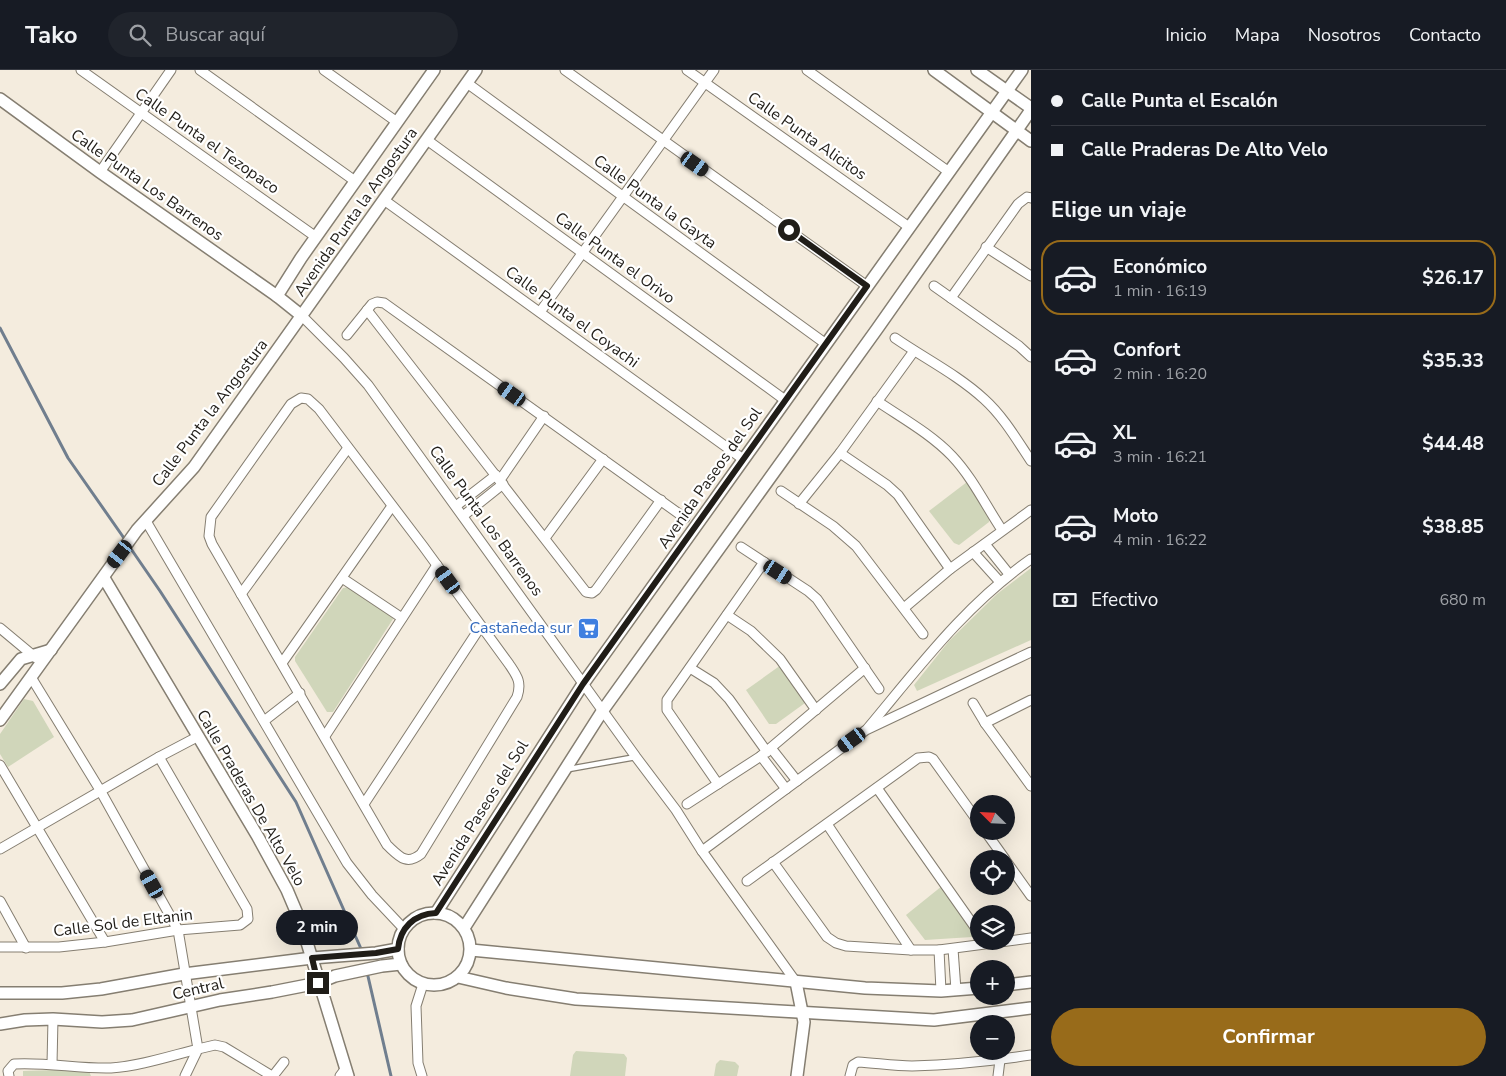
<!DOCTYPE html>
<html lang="es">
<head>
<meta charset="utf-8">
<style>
  body { margin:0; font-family:"Nunito Sans",sans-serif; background:#20242c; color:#f1f3f6; height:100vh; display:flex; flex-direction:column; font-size:19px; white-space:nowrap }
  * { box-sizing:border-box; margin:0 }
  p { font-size:16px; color:#9ea1a6 }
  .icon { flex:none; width:28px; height:28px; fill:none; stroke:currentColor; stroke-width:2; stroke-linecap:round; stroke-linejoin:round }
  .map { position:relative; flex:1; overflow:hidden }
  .details { display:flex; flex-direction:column; background:#171b24; width:475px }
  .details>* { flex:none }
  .banner { display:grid; align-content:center; height:110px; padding:0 20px; background:#171b24 }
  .needle { width:32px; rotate:294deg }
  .controls { position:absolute; left:970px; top:725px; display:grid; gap:10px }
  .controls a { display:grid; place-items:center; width:45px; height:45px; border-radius:50%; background:#171b24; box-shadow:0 5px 20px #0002; font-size:25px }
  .end { position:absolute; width:22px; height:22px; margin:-11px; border:6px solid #201d18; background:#fff; box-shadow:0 0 0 2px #fff }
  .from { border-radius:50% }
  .bubble { position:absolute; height:35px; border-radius:18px; background:#171b24; box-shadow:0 5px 20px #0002; font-size:16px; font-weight:700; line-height:35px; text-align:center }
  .car { position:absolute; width:15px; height:30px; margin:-15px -8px; border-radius:6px; box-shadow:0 0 4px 1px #0007; background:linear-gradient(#222 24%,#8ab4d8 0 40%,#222 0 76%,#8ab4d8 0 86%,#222 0) }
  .banner b { display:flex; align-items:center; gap:18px; height:48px; font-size:19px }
  .banner b+b { border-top:1px solid #363941 }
  .banner i { width:12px; height:12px; background:#f1f3f6 }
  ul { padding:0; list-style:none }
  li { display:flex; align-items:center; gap:15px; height:75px; margin:0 10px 8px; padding:0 10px; border:2px solid transparent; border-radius:20px }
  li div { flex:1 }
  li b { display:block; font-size:19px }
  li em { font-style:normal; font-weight:700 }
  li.selected { border-color:#986b1a }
  li>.icon { width:45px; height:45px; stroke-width:1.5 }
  h2 { padding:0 20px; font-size:22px; line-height:60px }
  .pay { display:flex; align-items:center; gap:12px; height:55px; padding:0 20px; font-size:19px }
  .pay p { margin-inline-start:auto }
  .cta { display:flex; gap:10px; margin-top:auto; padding:10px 20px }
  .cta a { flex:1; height:58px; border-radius:30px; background:#986b1a; color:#fff; font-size:20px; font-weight:700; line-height:58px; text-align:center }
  header { display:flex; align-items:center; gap:30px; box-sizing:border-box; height:70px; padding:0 25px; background:#171b24; border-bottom:1px solid #363941 }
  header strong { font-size:24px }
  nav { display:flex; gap:28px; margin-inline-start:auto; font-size:18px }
  .search { width:350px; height:45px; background:#20242c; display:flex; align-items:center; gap:12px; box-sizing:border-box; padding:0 18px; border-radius:28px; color:#9ea1a6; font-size:19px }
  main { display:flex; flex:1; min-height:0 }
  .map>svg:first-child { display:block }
  .green { fill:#d0d6ba }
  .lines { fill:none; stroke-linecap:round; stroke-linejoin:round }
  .stream { stroke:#707e8e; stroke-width:3 }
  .lane-casing { stroke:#857e71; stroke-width:7 }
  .street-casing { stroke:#857e71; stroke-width:11 }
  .secondary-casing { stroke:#857e71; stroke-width:14 }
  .lane { stroke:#fff; stroke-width:4.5 }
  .street { stroke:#fff; stroke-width:9 }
  .secondary { stroke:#fff; stroke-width:11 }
  .route { stroke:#201d18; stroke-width:6 }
  .labels { text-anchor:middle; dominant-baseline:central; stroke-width:4.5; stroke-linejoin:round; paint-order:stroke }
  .street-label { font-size:16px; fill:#201d18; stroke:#fff }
  .shop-label { font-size:16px; fill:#366cbe; stroke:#fff; text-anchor:end }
</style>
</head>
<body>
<header>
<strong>Tako</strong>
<div class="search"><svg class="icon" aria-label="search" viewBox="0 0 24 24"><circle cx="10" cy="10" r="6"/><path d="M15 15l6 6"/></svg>Buscar aquí</div>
<nav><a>Inicio</a><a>Mapa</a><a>Nosotros</a><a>Contacto</a></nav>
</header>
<main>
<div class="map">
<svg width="1031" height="1006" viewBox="0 0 1031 1006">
  <rect width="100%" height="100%" fill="#f4ecde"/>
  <g class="green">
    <polygon points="967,412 990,446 989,452 959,475 954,473 929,441"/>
    <polygon points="1031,498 1031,570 917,621 914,615 949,571 997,524"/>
    <polygon points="349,517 392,544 393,549 333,642 327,642 295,591 295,587 343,518"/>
    <polygon points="781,595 806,628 805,633 776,654 769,654 746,620"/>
    <polygon points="24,629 33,631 54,667 8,697 0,684 0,664"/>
    <polygon points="942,816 974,862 972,867 925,870 906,845"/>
    <polygon points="576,981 624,984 627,988 625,1006 570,1006 573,985"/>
    <polygon points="720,990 735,992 739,996 737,1006 714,1006 716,994"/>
    <polygon points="88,999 91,1006 23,1006 23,1001"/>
  </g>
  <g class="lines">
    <g class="stream">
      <polyline points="0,258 68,388 126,471"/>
      <polyline points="129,476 160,521 296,732 362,881"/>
      <polyline points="367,902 391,1006"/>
    </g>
    <defs>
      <polyline id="lane" points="569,699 636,687"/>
      <g id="street">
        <polyline points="81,0 316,167"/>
        <polyline points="200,0 355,111"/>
        <polyline points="324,0 397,52"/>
        <polyline points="565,0 867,216"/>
        <polyline points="687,0 909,157"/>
        <polyline points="807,0 949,102"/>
        <polyline points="467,13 826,274"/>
        <polyline points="427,70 785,330"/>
        <polyline points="100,102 171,0"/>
        <polyline points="384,130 743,389"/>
        <polyline points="986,177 1031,206"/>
        <polyline points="934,216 1019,276 1031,287"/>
        <polyline points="951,228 1018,134 1027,127 1031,128"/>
        <polyline points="367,240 586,522 592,523 596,520 661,430"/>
        <polyline points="540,242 714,0"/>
        <polyline points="302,246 344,288 368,315 636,687 676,740 702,781 796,912"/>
        <polyline points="347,265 372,234 377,232 384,233 685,448"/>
        <path d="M895,268C924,288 958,305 984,329C1003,346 1017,370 1031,391"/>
        <path d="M301,328L308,329L319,339L423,476L509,594C517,606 522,612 517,627L421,784C406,796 399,786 387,775L212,474L209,466L211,447L291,334Z"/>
        <path d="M877,331C902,348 931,364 952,386C972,407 986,436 1002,460"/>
        <polyline points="840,383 887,415 898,425 950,499"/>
        <polyline points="500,410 544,346"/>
        <polyline points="781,421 833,456 856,476 923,564"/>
        <polyline points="799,434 840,383 914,281"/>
        <polyline points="456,436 496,405"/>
        <polyline points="463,446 503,414"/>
        <polyline points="146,451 347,793 372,825 404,859"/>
        <polyline points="545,468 603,389"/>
        <polyline points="985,474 1009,504"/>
        <polyline points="741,477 808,521 817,529 879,619"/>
        <polyline points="973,482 1000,512"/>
        <polyline points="342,508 402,548"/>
        <polyline points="241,524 348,378"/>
        <polyline points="904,538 950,499 1031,440"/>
        <polyline points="727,545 751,561 780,589 816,640"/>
        <polyline points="0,558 36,588"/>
        <polyline points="282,593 392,436"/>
        <polyline points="690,598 714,613 729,629 767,682"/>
        <polyline points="973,633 985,653 1031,716"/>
        <polyline points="264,651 300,623"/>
        <polyline points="985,653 1031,630"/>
        <path d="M868,658C919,597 965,535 1031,489"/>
        <polyline points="325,666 437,495"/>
        <polyline points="771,678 797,711"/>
        <polyline points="761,686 786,719"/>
        <polyline points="0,695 105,872"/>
        <polyline points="718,714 667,640 667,630 764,492"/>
        <polyline points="877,718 979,863"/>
        <polyline points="364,734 481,556"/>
        <polyline points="687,734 761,686 865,598"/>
        <polyline points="827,754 911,880"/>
        <polyline points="985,761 1005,789"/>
        <polyline points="0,779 159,687 197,667"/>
        <polyline points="702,781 866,660 1031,582"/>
        <polyline points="1006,791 1031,826"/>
        <polyline points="773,792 827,867 836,873 846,876 911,880 939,880 1031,868"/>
        <polyline points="747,811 918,688 929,687 933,689 979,753"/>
        <polyline points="0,831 26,878"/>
        <polyline points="0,877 59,877 105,872 178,860 240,855 248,849 247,839 159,687"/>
        <polyline points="953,879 956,920"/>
        <polyline points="939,880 941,921"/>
        <polyline points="52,994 53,949"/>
        <path d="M9,1006L8,1001L14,994C47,992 79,999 111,998C140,996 170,986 198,979L178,860L100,720L31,607"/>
        <polyline points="185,1006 198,979 215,975 224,977 272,1006"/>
        <polyline points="273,1006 284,992"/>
        <polyline points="340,1006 346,998"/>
        <polyline points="422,1006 418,993 416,936 423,914"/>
        <path d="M850,1006L853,995L858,992C876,993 894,996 912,996C952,995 991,991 1031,985"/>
        <polyline points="998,1006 1000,990"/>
      </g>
      <g id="secondary">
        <polyline points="934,0 1031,71"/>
        <polyline points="977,0 1031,38"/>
        <polyline points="0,29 100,102 277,226 302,246"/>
        <polyline points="277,226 301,188 434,0"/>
        <polyline points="104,508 258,767 287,820 301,853 348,1006"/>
        <polyline points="0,614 21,589 51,580"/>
        <polyline points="0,650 137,460 194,397 476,0"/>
        <circle cx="434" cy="879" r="36"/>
        <polyline points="436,843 583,614 1022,0"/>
        <polyline points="464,858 603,640 877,259 1031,40"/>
        <polyline points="471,880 865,918 941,921 979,918"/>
        <polyline points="458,907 506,918 576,929 934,950 1031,938"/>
        <polyline points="796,912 804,952 797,1006"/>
        <polyline points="1006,915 1031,912"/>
        <polyline points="0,923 62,923 101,919 184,904 312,888 376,883 398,879"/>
        <polyline points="0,954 25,950 53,949 102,952 132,950 220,930 272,922 318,913 335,906 382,896 401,894"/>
      </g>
    </defs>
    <use href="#lane" class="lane-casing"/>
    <use href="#street" class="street-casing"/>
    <use href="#secondary" class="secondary-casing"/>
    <use href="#lane" class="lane"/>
    <use href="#street" class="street"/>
    <use href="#secondary" class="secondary"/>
  </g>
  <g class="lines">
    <path class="route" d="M318,913L312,888L376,883L398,879C400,858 414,844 436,843L583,614L867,216L789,160"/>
  </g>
  <defs>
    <symbol id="supermarket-square" viewBox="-11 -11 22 22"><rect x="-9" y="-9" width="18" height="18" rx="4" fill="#3f7fe0" stroke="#fff"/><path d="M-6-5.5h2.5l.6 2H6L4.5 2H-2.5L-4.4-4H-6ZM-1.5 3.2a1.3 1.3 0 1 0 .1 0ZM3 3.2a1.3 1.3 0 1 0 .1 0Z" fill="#fff"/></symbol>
  </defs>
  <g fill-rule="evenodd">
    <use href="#supermarket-square" x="576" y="546" width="25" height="25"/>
  </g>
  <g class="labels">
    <g class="street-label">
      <text transform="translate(807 66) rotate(35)">Calle Punta Alicitos</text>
      <text transform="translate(207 71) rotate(35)">Calle Punta el Tezopaco</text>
      <text transform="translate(147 115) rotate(35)">Calle Punta Los Barrenos</text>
      <text transform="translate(655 132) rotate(36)">Calle Punta la Gayta</text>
      <text transform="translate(356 142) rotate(-55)">Avenida Punta la Angostura</text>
      <text transform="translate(615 188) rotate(36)">Calle Punta el Orivo</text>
      <text transform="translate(572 247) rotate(36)">Calle Punta el Coyachi</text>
      <text transform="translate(210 343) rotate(-53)">Calle Punta la Angostura</text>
      <text transform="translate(710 408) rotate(-55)">Avenida Paseos del Sol</text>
      <text transform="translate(486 451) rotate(54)">Calle Punta Los Barrenos</text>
      <text transform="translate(251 728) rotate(60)">Calle Praderas De Alto Velo</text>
      <text transform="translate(480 743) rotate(-58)">Avenida Paseos del Sol</text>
      <text transform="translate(123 853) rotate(-7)">Calle Sol de Eltanin</text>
      <text transform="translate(198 919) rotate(-13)">Central</text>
    </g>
    <g class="shop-label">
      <text x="572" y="558">Castañeda sur</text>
    </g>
  </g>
</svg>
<div class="controls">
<a><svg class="needle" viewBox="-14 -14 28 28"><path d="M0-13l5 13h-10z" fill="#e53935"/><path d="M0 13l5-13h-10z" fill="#9ea1a6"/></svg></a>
<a><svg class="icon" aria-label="locate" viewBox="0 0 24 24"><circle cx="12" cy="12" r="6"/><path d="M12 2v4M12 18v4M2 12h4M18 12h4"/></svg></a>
<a><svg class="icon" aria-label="layers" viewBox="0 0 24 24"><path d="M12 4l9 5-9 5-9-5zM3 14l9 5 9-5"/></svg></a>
<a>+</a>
<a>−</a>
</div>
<i class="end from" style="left:789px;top:160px"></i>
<i class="end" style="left:318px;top:913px"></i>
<div class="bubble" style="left:276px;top:840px;width:82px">2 min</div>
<i class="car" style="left:695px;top:94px;rotate:125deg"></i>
<i class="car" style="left:512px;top:324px;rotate:305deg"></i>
<i class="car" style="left:120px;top:484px;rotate:217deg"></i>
<i class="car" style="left:778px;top:502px;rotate:123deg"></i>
<i class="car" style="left:448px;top:510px;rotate:324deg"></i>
<i class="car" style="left:852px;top:670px;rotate:234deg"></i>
<i class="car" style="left:152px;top:814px;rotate:331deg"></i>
</div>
<section class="details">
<div class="banner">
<b><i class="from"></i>Calle Punta el Escalón</b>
<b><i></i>Calle Praderas De Alto Velo</b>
</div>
<h2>Elige un viaje</h2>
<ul>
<li class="selected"><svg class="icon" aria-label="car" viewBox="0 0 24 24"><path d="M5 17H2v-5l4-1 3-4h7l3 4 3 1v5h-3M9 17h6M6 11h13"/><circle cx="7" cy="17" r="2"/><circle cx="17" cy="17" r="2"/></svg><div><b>Económico</b><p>1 min · 16:19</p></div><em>$26.17</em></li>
<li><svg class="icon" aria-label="car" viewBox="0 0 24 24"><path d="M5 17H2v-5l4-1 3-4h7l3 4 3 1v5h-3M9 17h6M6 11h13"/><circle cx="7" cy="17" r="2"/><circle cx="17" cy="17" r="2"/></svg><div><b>Confort</b><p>2 min · 16:20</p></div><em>$35.33</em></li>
<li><svg class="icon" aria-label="car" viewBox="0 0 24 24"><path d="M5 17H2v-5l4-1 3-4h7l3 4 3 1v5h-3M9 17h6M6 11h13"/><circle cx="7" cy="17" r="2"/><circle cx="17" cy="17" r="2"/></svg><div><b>XL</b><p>3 min · 16:21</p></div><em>$44.48</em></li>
<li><svg class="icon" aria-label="car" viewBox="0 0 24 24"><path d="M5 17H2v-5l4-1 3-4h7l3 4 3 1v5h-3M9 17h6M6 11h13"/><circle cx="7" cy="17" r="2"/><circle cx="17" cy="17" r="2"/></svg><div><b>Moto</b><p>4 min · 16:22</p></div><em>$38.85</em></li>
</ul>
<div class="pay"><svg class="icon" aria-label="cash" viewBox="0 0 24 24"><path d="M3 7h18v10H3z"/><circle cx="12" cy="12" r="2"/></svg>Efectivo<p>680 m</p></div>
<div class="cta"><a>Confirmar</a></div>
</section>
</main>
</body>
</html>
